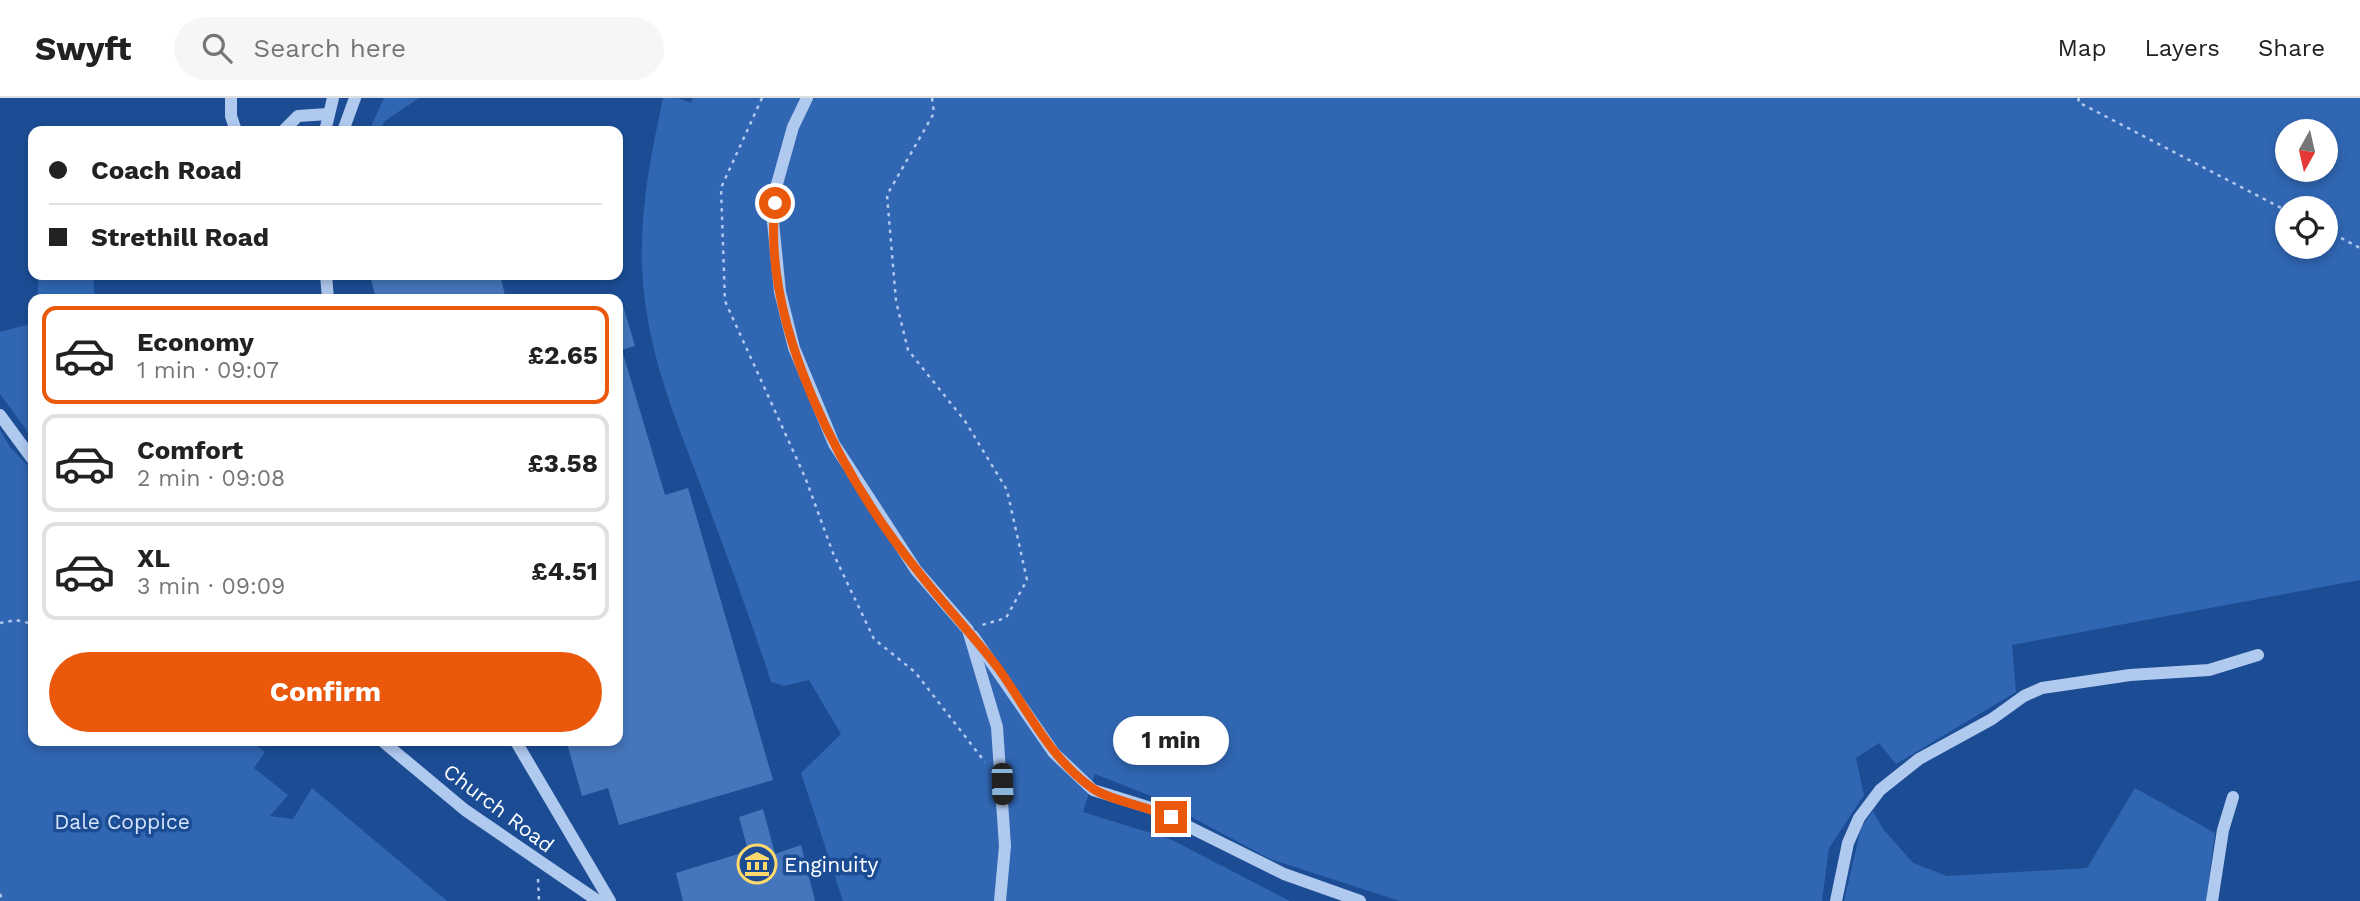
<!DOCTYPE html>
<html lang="en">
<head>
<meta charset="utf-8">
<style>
  body { margin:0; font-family:"Work Sans",sans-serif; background:#f6f6f6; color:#222; height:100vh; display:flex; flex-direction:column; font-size:26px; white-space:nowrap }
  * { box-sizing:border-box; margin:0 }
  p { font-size:23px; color:#767676 }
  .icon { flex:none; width:38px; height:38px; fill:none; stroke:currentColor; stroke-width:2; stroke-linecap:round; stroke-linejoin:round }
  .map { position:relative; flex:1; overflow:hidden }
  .drawer { position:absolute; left:28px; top:196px; width:595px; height:452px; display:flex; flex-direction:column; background:#fff; border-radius:14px; box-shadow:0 4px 10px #0003 }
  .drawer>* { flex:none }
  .hud { position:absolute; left:28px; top:28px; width:595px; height:154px; border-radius:14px; box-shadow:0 4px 10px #0003; display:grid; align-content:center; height:154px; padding:0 21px; background:#fff }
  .needle { width:46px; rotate:188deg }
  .tools { position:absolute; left:2275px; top:21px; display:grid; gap:14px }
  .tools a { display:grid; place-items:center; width:63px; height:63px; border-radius:50%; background:#fff; box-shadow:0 4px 10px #0003; font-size:35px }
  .end { position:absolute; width:32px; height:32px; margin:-16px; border:9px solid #ea580c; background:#fff; box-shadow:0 0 0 4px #fff }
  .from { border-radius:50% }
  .bubble { position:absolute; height:49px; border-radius:24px; background:#fff; box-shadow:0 4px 10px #0003; font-size:23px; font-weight:700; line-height:49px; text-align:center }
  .car { position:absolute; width:21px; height:42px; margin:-21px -10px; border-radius:9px; box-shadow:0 0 5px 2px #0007; background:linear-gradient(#222 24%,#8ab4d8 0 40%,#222 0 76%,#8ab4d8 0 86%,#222 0) }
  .hud b { display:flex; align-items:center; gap:24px; height:66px; font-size:26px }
  .hud b+b { border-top:2px solid #e0e0e0 }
  .hud i { width:18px; height:18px; background:#222 }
  ul { padding:12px 0 0; list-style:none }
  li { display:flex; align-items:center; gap:21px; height:98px; margin:0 14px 10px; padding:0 7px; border:4px solid #e0e0e0; border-radius:14px }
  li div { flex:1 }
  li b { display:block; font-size:26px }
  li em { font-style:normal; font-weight:700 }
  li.active { border-color:#ea580c }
  li>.icon { width:63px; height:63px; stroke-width:1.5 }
  .button { display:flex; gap:14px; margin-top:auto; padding:14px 21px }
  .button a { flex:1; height:80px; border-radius:42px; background:#ea580c; color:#fff; font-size:28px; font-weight:700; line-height:80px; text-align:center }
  header { display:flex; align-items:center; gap:42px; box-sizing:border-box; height:98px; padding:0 35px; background:#fff; border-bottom:2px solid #e0e0e0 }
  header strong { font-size:33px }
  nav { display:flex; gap:38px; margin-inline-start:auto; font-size:24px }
  .search { width:490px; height:63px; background:#f6f6f6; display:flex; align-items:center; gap:18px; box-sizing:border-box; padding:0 24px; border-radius:38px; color:#767676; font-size:26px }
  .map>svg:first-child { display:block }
  .green { fill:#3066b2; fill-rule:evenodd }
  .building { fill:#4576bb }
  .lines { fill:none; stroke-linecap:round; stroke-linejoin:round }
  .path { stroke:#afc9ef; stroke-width:2.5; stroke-dasharray:3.5 5; stroke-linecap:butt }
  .minor { stroke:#afc9ef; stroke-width:12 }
  .route { stroke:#ea580c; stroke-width:9 }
  .labels { text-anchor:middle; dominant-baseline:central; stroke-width:7; stroke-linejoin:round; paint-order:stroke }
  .street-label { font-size:21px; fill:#fff; stroke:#1c4d94 }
  .park-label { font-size:21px; fill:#d5e5fa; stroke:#1c4d94 }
  .poi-label { font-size:21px; fill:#fff; stroke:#1c4d94; text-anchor:start }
</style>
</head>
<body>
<header>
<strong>Swyft</strong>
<div class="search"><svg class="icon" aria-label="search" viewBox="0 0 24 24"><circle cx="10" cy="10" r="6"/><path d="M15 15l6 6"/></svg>Search here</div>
<nav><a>Map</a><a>Layers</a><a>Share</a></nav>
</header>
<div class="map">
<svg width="2360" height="803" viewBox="0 0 2360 803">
  <rect width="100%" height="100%" fill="#1c4d94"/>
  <g class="green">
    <polygon points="384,0 419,0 385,23 379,33 369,33"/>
    <path d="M663,0H678L691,5L693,0H2360V482L2012,547L2016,594L1896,666L1879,645L1856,660L1864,697L1829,750L1822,803H1400L1270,761L1156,700L1095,676L1083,714L1170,741L1290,803H843L801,675L841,636L809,582L784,588L771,584C750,518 725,453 701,388C673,315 645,248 642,168C640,110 651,57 663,0ZM2287,33H2326V72H2287ZM2287,110H2326V149H2287Z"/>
    <polygon points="38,177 93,177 95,201 38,201"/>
    <polygon points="33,225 33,341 0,296 0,234"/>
    <polygon points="0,332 10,349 33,373 33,642 249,642 265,654 254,670 288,697 270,718 293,721 312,690 447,803 0,803"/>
    <polygon points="2135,690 2215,735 2206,803 1844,803 1861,730 1873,713 1883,731 1913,765 1947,778 2087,770"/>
  </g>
  <g class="building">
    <polygon points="370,177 500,177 506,201 412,201 412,198 376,201"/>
    <polygon points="621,201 635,248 622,252 665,397 688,390 773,682 619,727 608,690 582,698 566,642 618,642 618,202"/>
    <polygon points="763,711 775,756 801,747 815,803 683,803 676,775 748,753 739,719"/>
  </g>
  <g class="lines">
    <g class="path">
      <polyline points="762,0 721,90 725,203 805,379 833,455 874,541 915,574 985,664"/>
      <polyline points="932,0 934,15 887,97 896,203 908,252 965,323 1007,392 1027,482 1006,520 982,527"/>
      <polyline points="2079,0 2078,4 2287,113"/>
      <polyline points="2326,132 2360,150"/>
      <polyline points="0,525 16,522 33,526"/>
      <polyline points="538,781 539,803"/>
      <polyline points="0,796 3,803"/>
    </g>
    <g class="minor">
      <polyline points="231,0 231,18 236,33"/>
      <polyline points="807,0 793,29 777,86 773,124 780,194 794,250 834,346 916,472 968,532 997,629 1005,748 1000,803"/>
      <polyline points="283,33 298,18 328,16"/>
      <polyline points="325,33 333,0"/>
      <polyline points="343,33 355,0"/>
      <polyline points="326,177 328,201"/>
      <polyline points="0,317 33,362"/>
      <polyline points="973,538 1054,655 1093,692 1151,710 1284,776 1360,803"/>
      <polyline points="381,642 465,712 598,803"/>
      <polyline points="515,642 610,803"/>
      <polyline points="1836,803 1848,745 1859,720 1880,692 1919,661 1992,621 2024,598 2042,590 2130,577 2209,572 2258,557"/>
      <polyline points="2212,803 2223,732 2233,699"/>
    </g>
  </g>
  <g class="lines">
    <path class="route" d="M775,105C762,229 841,378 917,472C943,506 972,536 998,570C1028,612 1049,659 1092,690C1108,702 1149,709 1171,719"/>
  </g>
  <defs>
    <symbol id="museum-ring" viewBox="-11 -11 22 22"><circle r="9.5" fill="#1c4d94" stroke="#ffd96d" stroke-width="1.5"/><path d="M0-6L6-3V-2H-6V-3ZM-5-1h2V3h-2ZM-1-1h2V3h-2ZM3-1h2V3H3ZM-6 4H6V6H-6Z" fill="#ffd96d"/></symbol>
  </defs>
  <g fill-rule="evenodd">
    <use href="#museum-ring" x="735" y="744" width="44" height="44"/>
  </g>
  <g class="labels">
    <g class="street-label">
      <text transform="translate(499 710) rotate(37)">Church Road</text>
    </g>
    <g class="park-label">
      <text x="122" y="723">Dale Coppice</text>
    </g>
    <g class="poi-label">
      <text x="784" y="766">Enginuity</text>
    </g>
  </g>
</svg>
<div class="tools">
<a><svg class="needle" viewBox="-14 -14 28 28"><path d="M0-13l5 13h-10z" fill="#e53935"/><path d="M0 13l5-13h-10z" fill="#767676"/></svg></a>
<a><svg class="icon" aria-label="locate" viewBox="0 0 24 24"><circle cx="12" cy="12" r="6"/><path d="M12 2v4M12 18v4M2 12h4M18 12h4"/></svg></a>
</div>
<i class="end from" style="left:775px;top:105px"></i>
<i class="end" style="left:1171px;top:719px"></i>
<div class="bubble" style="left:1113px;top:618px;width:116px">1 min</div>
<i class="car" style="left:1002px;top:686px;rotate:178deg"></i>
<div class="hud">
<b><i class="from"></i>Coach Road</b>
<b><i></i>Strethill Road</b>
</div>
<section class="drawer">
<ul>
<li class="active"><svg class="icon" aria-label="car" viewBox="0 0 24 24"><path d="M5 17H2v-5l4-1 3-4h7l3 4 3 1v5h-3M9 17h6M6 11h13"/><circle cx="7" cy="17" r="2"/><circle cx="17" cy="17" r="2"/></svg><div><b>Economy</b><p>1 min · 09:07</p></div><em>£2.65</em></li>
<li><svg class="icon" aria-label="car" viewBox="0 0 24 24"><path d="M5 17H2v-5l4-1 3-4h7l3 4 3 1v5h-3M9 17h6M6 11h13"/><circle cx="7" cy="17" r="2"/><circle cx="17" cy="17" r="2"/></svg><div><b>Comfort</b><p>2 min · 09:08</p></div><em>£3.58</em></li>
<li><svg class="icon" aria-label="car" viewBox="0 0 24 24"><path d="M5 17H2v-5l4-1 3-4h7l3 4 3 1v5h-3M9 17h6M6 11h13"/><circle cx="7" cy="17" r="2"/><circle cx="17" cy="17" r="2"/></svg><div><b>XL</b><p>3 min · 09:09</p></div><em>£4.51</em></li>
</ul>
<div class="button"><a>Confirm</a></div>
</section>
</div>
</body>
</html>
